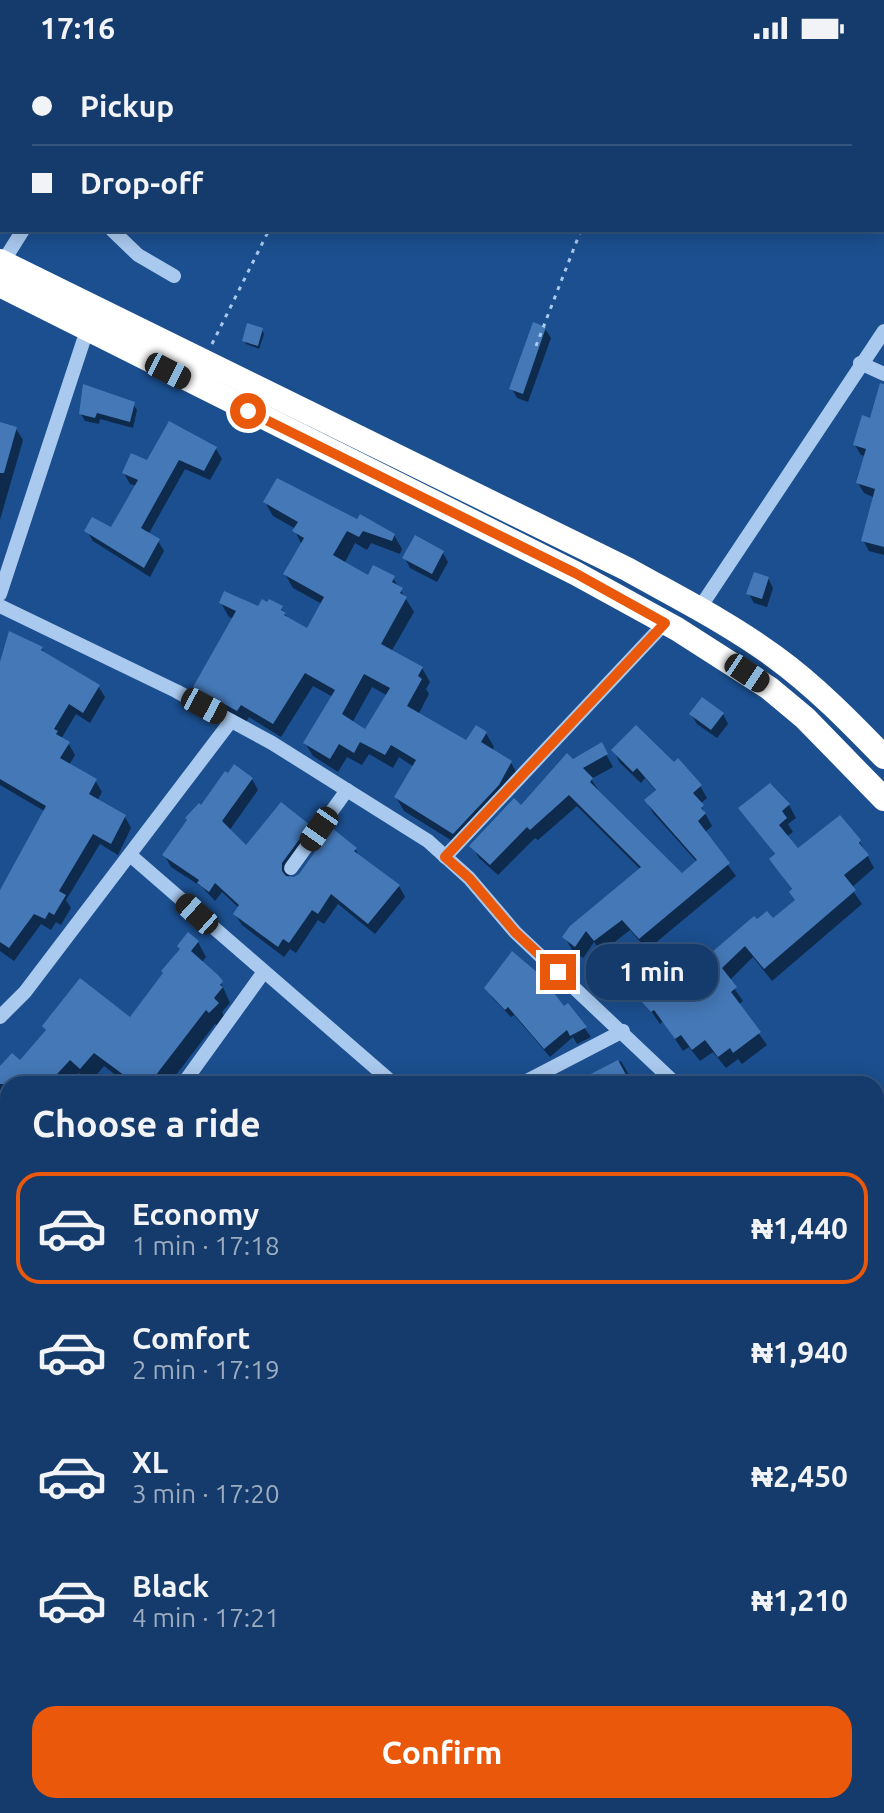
<!DOCTYPE html>
<html lang="en">
<head>
<meta charset="utf-8">
<style>
  body { margin:0; font-family:Ubuntu,sans-serif; background:#214673; color:#f1f3f6; height:100vh; display:flex; flex-direction:column; font-size:30px; white-space:nowrap }
  * { box-sizing:border-box; margin:0 }
  p { font-size:26px; color:#9dadc1 }
  .icon { flex:none; width:44px; height:44px; fill:none; stroke:currentColor; stroke-width:2; stroke-linecap:round; stroke-linejoin:round }
  .map { position:relative; flex:1; overflow:hidden }
  .details { position:absolute; left:0px; top:1020px; width:884px; height:738px; display:flex; flex-direction:column; background:#143b6b; border-radius:24px 24px 0 0; box-shadow:0 4px 20px #0003,0 0 0 2px #33557e }
  .details>* { flex:none }
  .banner { position:absolute; left:0px; top:0px; width:884px; height:176px; box-shadow:0 4px 20px #0003,0 0 0 2px #33557e; display:grid; align-content:center; height:176px; padding:0 32px; background:#143b6b }
  .end { position:absolute; width:36px; height:36px; margin:-18px; border:10px solid #ea580c; background:#fff; box-shadow:0 0 0 4px #fff }
  .from { border-radius:50% }
  .bubble { position:absolute; height:56px; border-radius:24px; background:#143b6b; box-shadow:0 4px 20px #0003,0 0 0 2px #33557e; font-size:26px; font-weight:600; line-height:56px; text-align:center }
  .car { position:absolute; width:24px; height:48px; margin:-24px -12px; border-radius:10px; box-shadow:0 0 6px 2px #0007; background:linear-gradient(#222 24%,#8ab4d8 0 40%,#222 0 76%,#8ab4d8 0 86%,#222 0) }
  .banner b { display:flex; align-items:center; gap:28px; height:76px; font-size:30px }
  .banner b+b { border-top:2px solid #33557e }
  .banner i { width:20px; height:20px; background:#f1f3f6 }
  ul { padding:0; list-style:none }
  li { display:flex; align-items:center; gap:24px; height:112px; margin:0 16px 12px; padding:0 16px; border:4px solid transparent; border-radius:24px }
  li div { flex:1 }
  li b { display:block; font-size:30px }
  li em { font-style:normal; font-weight:600 }
  li.current { border-color:#ea580c }
  li>.icon { width:72px; height:72px; stroke-width:1.5 }
  h2 { padding:0 32px; font-size:36px; line-height:96px }
  .button { display:flex; gap:16px; margin-top:auto; padding:16px 32px }
  .button a { flex:1; height:92px; border-radius:24px; background:#ea580c; color:#fff; font-size:32px; font-weight:600; line-height:92px; text-align:center }
  .status { display:flex; justify-content:space-between; align-items:center; height:56px; padding:0 40px; background:#143b6b; direction:ltr }
  .status svg { height:22px; fill:currentColor }
  .map>svg:first-child { display:block }
  .shadow { fill:#0007; fill-rule:evenodd }
  .building { fill:#4478b7; fill-rule:evenodd }
  .lines { fill:none; stroke-linecap:round; stroke-linejoin:round }
  .path { stroke:#a9c9ee; stroke-width:3; stroke-dasharray:4 6; stroke-linecap:butt }
  .minor { stroke:#a9c9ee; stroke-width:14 }
  .highway { stroke:#fff; stroke-width:24 }
  .route { stroke:#ea580c; stroke-width:10 }
</style>
</head>
<body>
<div class="status"><b>17:16</b><svg viewBox="0 0 49 12"><path d="M0 12V9h3v3zM5 12V6h3v6zM10 12V3h3v9zM15 12V0h3v12zM26 1h20v11H26zM47 4h2v5h-2z"/></svg></div>
<div class="map">
<svg width="884" height="1757" viewBox="0 0 884 1757">
  <rect width="100%" height="100%" fill="#1b4f8f"/>
  <g class="shadow">
    <polygon points="65,0 143,0 147,2 64,2"/>
    <polygon points="252,0 291,0 292,2 254,2"/>
    <polygon points="678,0 822,0 825,2 683,2"/>
    <polygon points="882,29 884,30 882,73"/>
    <polygon points="545,273 551,282 528,346 517,342 512,333"/>
    <polygon points="262,274 264,278 259,293 246,288 244,284"/>
    <polygon points="884,345 884,499 869,495 863,484 875,442 864,437 858,427 866,400 861,399 855,389"/>
    <polygon points="133,348 137,354 133,372 100,363 99,368 85,365 81,358"/>
    <polygon points="0,368 16,373 23,384 0,464"/>
    <polygon points="216,393 222,403 210,424 185,413 148,479 158,485 164,495 150,521 93,485 87,475 112,474 137,430 130,428 124,417 148,406"/>
    <path d="M265,446L358,466L394,479L402,493L400,498L371,487L367,494L355,487L344,508L368,522H393L414,556L391,596L422,612L430,626L426,633L429,638L418,659L467,687L486,677L494,691L492,695L511,707L519,721L462,791L404,755L396,741L414,711L399,701L393,712L369,698L362,709L347,701L338,716L313,700L305,687L333,641L313,630L281,681L249,661L245,668L204,645L196,631L234,563L229,561L221,547L259,552H281L288,563L307,574L322,548L293,532L285,518L302,489L295,475L296,473L273,460ZM372,631L388,640L366,675L352,667Z"/>
    <polygon points="443,497 448,506 437,526 410,512 405,502"/>
    <polygon points="768,522 773,532 767,551 754,547 749,538"/>
    <polygon points="42,593 46,599 98,630 105,641 90,667 76,658 61,683 68,687 75,699 69,709 95,724 102,736 97,745 125,761 131,772 118,799 100,788 66,844 71,852 61,869 56,866 51,874 41,868 14,905 0,895 0,844 46,756 0,729 0,613"/>
    <polygon points="691,658 723,658 728,668 717,682 697,668"/>
    <polygon points="601,689 613,711 591,723 599,735 682,820 697,806 653,757 647,745 657,736 645,722 641,727 620,707 614,695 700,730 707,742 700,748 712,770 704,777 736,820 647,894 630,874 602,896 594,886 583,902 572,894 565,881 641,814 577,750 538,784 535,782 498,819 479,802 472,790 521,752 573,705"/>
    <polygon points="252,723 258,734 229,775 246,792 308,770 315,781 287,823 295,823 355,793 361,803 399,830 405,841 375,878 338,848 324,868 318,864 296,897 290,893 284,901 242,869 235,858 239,852 222,836 215,845 202,831 171,811 165,800"/>
    <polygon points="769,730 789,749 796,762 788,768 793,776 786,781 798,795 860,786 874,812 851,832 862,848 772,925 753,901 729,925 743,945 738,949 767,989 742,1008 738,1003 726,1012 713,996 700,1005 689,991 683,995 663,965 660,968 645,946 710,899 773,865 797,846 793,835 771,803 776,800 741,753"/>
    <polygon points="198,886 206,901 201,907 221,927 230,947 222,956 225,963 218,970 215,968 169,1028 127,1028 104,1010 90,1027 79,1017 69,1028 8,1028 8,1054 0,1047 0,1013 20,1007 47,976 44,971 130,964"/>
    <polygon points="486,932 564,953 568,950 591,981 577,988 573,981 550,1001 514,959 511,961 492,941"/>
    <polygon points="621,1005 634,1028 576,1028"/>
    <polygon points="880,1111 884,1117 884,1135 876,1138 876,1113"/>
    <polygon points="0,1130 8,1142 8,1147 0,1155"/>
    <polygon points="882,1155 884,1158 884,1227 876,1209 876,1158"/>
    <polygon points="0,1173 8,1182 8,1197 6,1194 2,1199"/>
    <polygon points="8,1249 8,1283 0,1274 0,1258"/>
    <polygon points="0,1349 8,1357 8,1471 0,1464"/>
    <polygon points="876,1376 884,1397 884,1488 876,1489"/>
    <polygon points="884,1531 884,1586 876,1588 876,1533"/>
    <polygon points="0,1548 8,1556 8,1684 0,1680"/>
    <polygon points="884,1636 884,1695 876,1677 876,1641"/>
    <polygon points="0,1707 8,1712 8,1750 33,1750 29,1757 0,1757"/>
    <polygon points="131,1750 239,1750 247,1757 225,1757 225,1755 218,1754 217,1757 135,1757"/>
    <polygon points="353,1750 400,1750 393,1757 345,1757"/>
    <polygon points="453,1750 627,1750 629,1757 446,1757"/>
    <polygon points="651,1750 689,1750 691,1757 654,1757"/>
    <polygon points="745,1750 805,1750 810,1757 737,1757"/>
  </g>
  <g class="building">
    <polygon points="533,266 546,271 523,338 509,333"/>
    <polygon points="247,267 263,272 258,290 242,285"/>
    <polygon points="880,327 884,328 884,491 861,485 875,433 856,427 866,393 853,389 862,359 870,362"/>
    <polygon points="83,328 135,346 130,366 97,357 95,362 79,358"/>
    <polygon points="169,365 217,391 204,415 179,404 141,472 160,483 144,512 84,475 92,461 111,471 138,424 122,417 131,397 147,404"/>
    <polygon points="0,366 17,371 4,417 0,417"/>
    <path d="M277,422L357,463L360,458L395,478L392,485L363,475L359,481L347,475L333,499L368,519L373,509L395,520L392,526L403,532L400,537L407,541L381,588L423,611L418,620L422,623L407,650L466,684L476,669L487,676L481,686L512,705L499,729L453,778L394,741L416,704L391,689L385,699L360,686L354,697L339,688L330,703L303,687L335,634L305,617L273,668L241,649L237,655L193,631L236,555L219,547L224,535L258,550L262,543L267,546L269,543L283,550L281,554L286,557L284,559L307,572L324,541L283,518L304,482L292,475L298,466L263,446ZM364,618L390,632L365,673L342,658Z"/>
    <polygon points="415,479 444,495 432,518 402,502"/>
    <polygon points="754,516 769,521 762,543 746,538"/>
    <polygon points="9,575 43,591 41,594 100,629 83,657 69,648 54,673 58,675 56,678 70,686 60,702 97,723 89,738 126,759 111,788 93,778 59,835 66,839 54,859 49,856 45,863 34,858 9,892 0,886 0,834 46,750 0,723 0,606"/>
    <polygon points="702,641 724,657 711,674 689,658"/>
    <polygon points="636,669 674,706 678,702 702,729 693,737 704,749 701,752 706,757 698,765 730,807 639,883 622,864 594,885 586,875 575,891 562,881 570,870 641,811 569,739 530,774 527,771 490,809 469,790 514,742 521,749 567,697 573,703 602,686 608,698 583,712 593,722 590,726 682,817 697,804 644,744 656,734 637,712 633,716 611,694"/>
    <polygon points="234,708 253,722 222,765 246,789 281,746 310,769 282,807 282,815 286,820 294,821 299,818 332,772 357,792 354,795 400,829 368,868 331,838 318,858 312,854 289,887 283,883 278,891 233,858 239,849 215,827 209,836 197,827 199,824 162,799 187,764 185,762 199,747 201,749 225,715 228,717"/>
    <polygon points="770,727 790,748 782,755 787,762 779,769 798,792 840,759 861,784 859,787 869,799 844,819 856,834 764,913 745,890 722,912 737,931 731,936 761,976 733,997 730,992 718,1001 705,984 692,994 681,979 675,983 654,954 651,956 642,946 709,894 711,897 754,860 757,863 767,855 773,862 795,844 789,836 792,833 769,803 775,798 738,752"/>
    <polygon points="188,876 199,885 191,895 218,919 223,925 220,929 223,931 214,942 219,947 209,957 206,954 149,1028 136,1028 94,997 80,1013 70,1004 48,1028 0,1028 0,1010 12,997 20,1004 46,974 42,970 80,922 130,961 163,917 161,915 180,893 177,890"/>
    <polygon points="512,895 539,918 564,950 568,947 587,971 570,980 567,974 544,993 508,951 505,954 484,932"/>
    <polygon points="618,1004 631,1028 571,1028"/>
  </g>
  <g class="lines">
    <g class="path">
      <polyline points="356,2 357,0"/>
      <polyline points="212,288 269,174"/>
      <polyline points="536,290 581,174"/>
    </g>
    <g class="minor">
      <polyline points="12,0 16,2"/>
      <polyline points="611,0 616,2"/>
      <polyline points="882,125 884,126"/>
      <polyline points="112,174 138,199 174,220"/>
      <polyline points="3,206 23,174"/>
      <polyline points="860,307 884,318"/>
      <polyline points="0,538 87,274"/>
      <polyline points="0,550 176,635 272,687 428,785 469,822 515,876 676,1028"/>
      <polyline points="699,553 884,275"/>
      <polyline points="130,799 394,1028"/>
      <polyline points="445,801 665,567"/>
      <polyline points="291,812 347,734"/>
      <polyline points="0,961 25,936 231,665"/>
      <polyline points="183,1028 263,917"/>
      <polyline points="521,1028 623,975"/>
      <polyline points="0,1064 8,1074"/>
      <polyline points="876,1093 884,1089"/>
      <polyline points="0,1330 8,1337"/>
      <polyline points="876,1340 884,1360"/>
      <polyline points="0,1508 8,1504"/>
      <polyline points="0,1530 8,1537"/>
      <polyline points="876,1738 884,1733"/>
      <polyline points="258,1750 266,1757"/>
      <polyline points="820,1750 825,1757"/>
      <polyline points="33,1757 36,1750"/>
      <polyline points="211,1757 215,1750"/>
      <polyline points="419,1757 427,1750"/>
      <polyline points="844,1757 856,1750"/>
    </g>
    <g class="highway">
      <path d="M0,205L627,513C677,541 729,567 775,601C815,630 850,666 884,701"/>
      <polyline points="0,229 575,517 677,573 769,632 805,662 884,743"/>
    </g>
  </g>
  <g class="lines">
    <polyline class="route" points="248,355 575,517 665,567 445,801 469,822 515,876 558,916"/>
  </g>
</svg>
<i class="end from" style="left:248px;top:355px"></i>
<i class="end" style="left:558px;top:916px"></i>
<div class="bubble" style="left:586px;top:888px;width:132px">1 min</div>
<i class="car" style="left:168px;top:315px;rotate:117deg"></i>
<i class="car" style="left:747px;top:617px;rotate:124deg"></i>
<i class="car" style="left:204px;top:650px;rotate:118deg"></i>
<i class="car" style="left:319px;top:773px;rotate:215deg"></i>
<i class="car" style="left:197px;top:858px;rotate:312deg"></i>
<div class="banner">
<b><i class="from"></i>Pickup</b>
<b><i></i>Drop-off</b>
</div>
<section class="details">
<h2>Choose a ride</h2>
<ul>
<li class="current"><svg class="icon" aria-label="car" viewBox="0 0 24 24"><path d="M5 17H2v-5l4-1 3-4h7l3 4 3 1v5h-3M9 17h6M6 11h13"/><circle cx="7" cy="17" r="2"/><circle cx="17" cy="17" r="2"/></svg><div><b>Economy</b><p>1 min · 17:18</p></div><em>₦1,440</em></li>
<li><svg class="icon" aria-label="car" viewBox="0 0 24 24"><path d="M5 17H2v-5l4-1 3-4h7l3 4 3 1v5h-3M9 17h6M6 11h13"/><circle cx="7" cy="17" r="2"/><circle cx="17" cy="17" r="2"/></svg><div><b>Comfort</b><p>2 min · 17:19</p></div><em>₦1,940</em></li>
<li><svg class="icon" aria-label="car" viewBox="0 0 24 24"><path d="M5 17H2v-5l4-1 3-4h7l3 4 3 1v5h-3M9 17h6M6 11h13"/><circle cx="7" cy="17" r="2"/><circle cx="17" cy="17" r="2"/></svg><div><b>XL</b><p>3 min · 17:20</p></div><em>₦2,450</em></li>
<li><svg class="icon" aria-label="car" viewBox="0 0 24 24"><path d="M5 17H2v-5l4-1 3-4h7l3 4 3 1v5h-3M9 17h6M6 11h13"/><circle cx="7" cy="17" r="2"/><circle cx="17" cy="17" r="2"/></svg><div><b>Black</b><p>4 min · 17:21</p></div><em>₦1,210</em></li>
</ul>
<div class="button"><a>Confirm</a></div>
</section>
</div>
</body>
</html>
